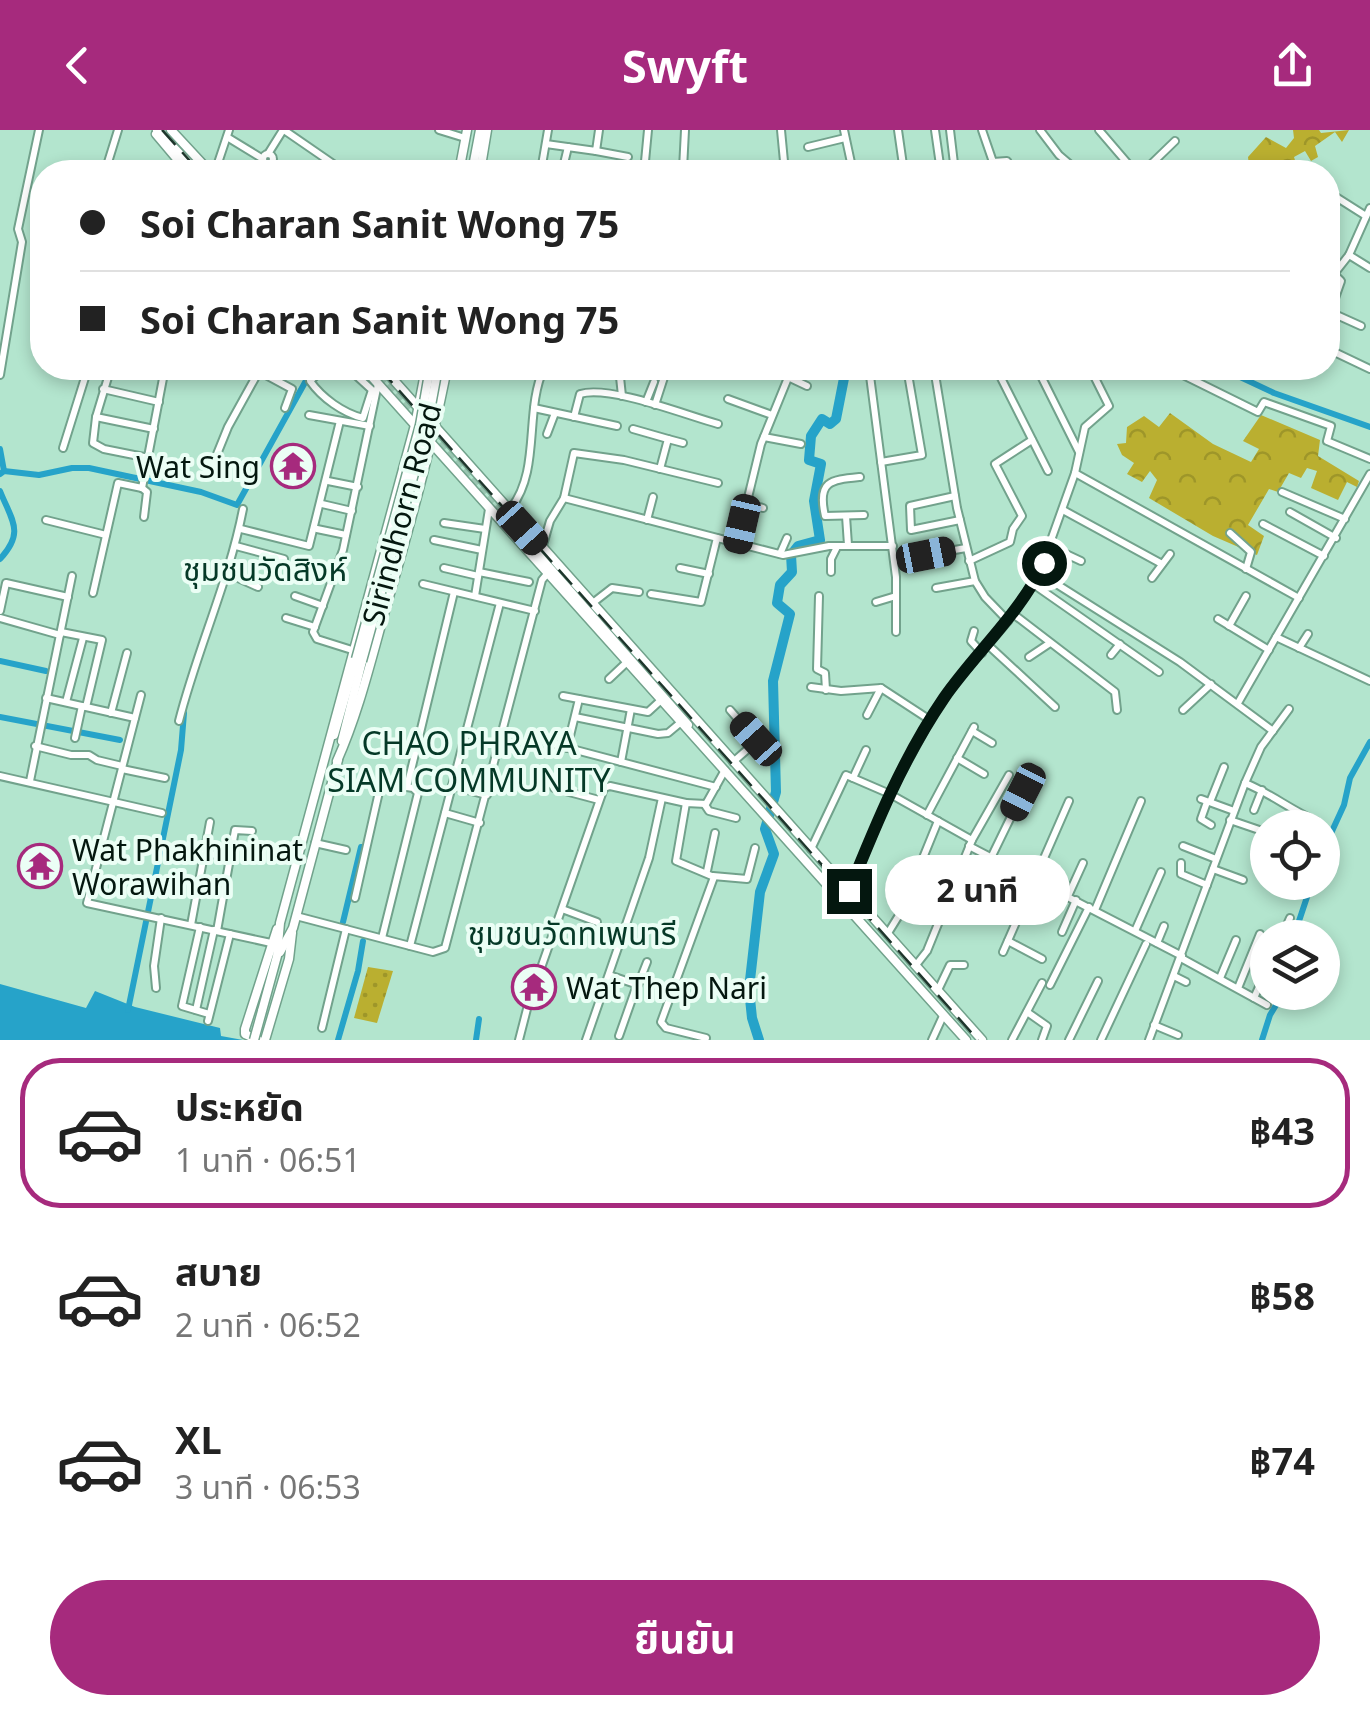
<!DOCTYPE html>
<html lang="th">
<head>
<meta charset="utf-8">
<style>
  body { margin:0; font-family:"Noto Sans","Noto Sans Thai",sans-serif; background:#f6f6f6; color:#222; height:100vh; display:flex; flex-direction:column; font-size:38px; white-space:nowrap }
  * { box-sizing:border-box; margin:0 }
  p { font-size:32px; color:#767676 }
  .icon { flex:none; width:55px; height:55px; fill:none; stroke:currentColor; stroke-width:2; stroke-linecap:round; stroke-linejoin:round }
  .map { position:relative; height:910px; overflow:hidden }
  .panel { display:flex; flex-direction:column; background:#fff; flex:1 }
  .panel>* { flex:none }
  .banner { position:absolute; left:30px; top:30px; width:1310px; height:220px; border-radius:40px; box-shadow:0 5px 15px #0003; display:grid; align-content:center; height:220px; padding:0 50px; background:#fff }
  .fabs { position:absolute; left:1250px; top:680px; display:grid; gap:20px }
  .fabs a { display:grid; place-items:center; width:90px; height:90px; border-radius:50%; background:#fff; box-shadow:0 5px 15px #0003; font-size:50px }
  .end { position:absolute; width:45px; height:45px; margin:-22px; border:12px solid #04170f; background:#fff; box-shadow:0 0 0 5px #fff }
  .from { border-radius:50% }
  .bubble { position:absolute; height:70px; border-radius:35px; background:#fff; box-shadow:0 5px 15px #0003; font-size:32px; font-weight:700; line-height:70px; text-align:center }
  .car { position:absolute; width:30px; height:60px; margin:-30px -15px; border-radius:12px; box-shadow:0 0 8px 2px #0007; background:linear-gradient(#222 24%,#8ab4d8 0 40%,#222 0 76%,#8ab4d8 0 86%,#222 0) }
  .banner b { display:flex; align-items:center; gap:35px; height:95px; font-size:38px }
  .banner b+b { border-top:2px solid #e0e0e0 }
  .banner i { width:25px; height:25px; background:#222 }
  ul { padding:18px 0 0; list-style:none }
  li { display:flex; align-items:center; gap:30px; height:150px; margin:0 20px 15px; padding:0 30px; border:5px solid transparent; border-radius:40px }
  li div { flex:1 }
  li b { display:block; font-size:38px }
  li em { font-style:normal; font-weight:700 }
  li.selected { border-color:#a62a7d }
  li>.icon { width:90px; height:90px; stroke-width:1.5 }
  .action { display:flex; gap:20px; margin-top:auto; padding:20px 50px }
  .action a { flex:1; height:115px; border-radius:60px; background:#a62a7d; color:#fff; font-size:40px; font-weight:700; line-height:115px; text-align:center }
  header { display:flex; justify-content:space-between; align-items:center; height:130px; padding:0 50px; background:#a62a7d; color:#fff; font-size:45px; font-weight:700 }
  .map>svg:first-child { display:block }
  .green { fill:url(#green-dots) }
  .forest { fill:url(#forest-crowns) }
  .water { fill:#26a3c9 }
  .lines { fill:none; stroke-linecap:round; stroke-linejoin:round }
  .canal { stroke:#26a3c9; stroke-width:6 }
  .river { stroke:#26a3c9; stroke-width:10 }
  .major-tunnel { stroke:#99c6b1; stroke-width:8; stroke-dasharray:8 4; stroke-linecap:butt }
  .minor-casing { stroke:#72a28c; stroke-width:10 }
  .major-casing { stroke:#72a28c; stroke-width:11 }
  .minor { stroke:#fff; stroke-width:6 }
  .major { stroke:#fff; stroke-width:8 }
  .rail { stroke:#1e362c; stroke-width:2.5; stroke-dasharray:20 10; stroke-linecap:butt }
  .major-bridge-casing { stroke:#72a28c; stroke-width:11; stroke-linecap:butt }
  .major-bridge { stroke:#fff; stroke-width:8 }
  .route { stroke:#04170f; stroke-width:12 }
  .labels { text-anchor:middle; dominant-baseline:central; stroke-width:8; stroke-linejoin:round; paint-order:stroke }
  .poi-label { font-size:30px; fill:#04170f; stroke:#ebfef5; text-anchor:start }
  .street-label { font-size:30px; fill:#04170f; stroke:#ebfef5 }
  .neighbourhood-label { font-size:32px; fill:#053927; stroke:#ebfef5 }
</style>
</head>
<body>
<header><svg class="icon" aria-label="back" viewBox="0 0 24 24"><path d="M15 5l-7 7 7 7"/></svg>Swyft<svg class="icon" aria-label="share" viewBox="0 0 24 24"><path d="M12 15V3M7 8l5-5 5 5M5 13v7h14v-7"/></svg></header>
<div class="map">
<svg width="1370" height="910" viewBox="0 0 1370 910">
  <defs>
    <pattern id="green-dots" width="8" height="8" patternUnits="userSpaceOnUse" patternTransform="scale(2.5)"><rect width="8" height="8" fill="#baaf30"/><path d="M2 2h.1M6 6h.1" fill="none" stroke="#9e9629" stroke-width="1.8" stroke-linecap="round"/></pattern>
    <pattern id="forest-crowns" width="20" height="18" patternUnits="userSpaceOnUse" patternTransform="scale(2.5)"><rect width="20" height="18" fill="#baaf30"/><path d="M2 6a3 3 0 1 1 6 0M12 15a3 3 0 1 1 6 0" fill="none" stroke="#9e9629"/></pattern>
  </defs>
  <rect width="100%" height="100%" fill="#b3e5ce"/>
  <polygon class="green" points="368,837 393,841 377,893 354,888"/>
  <g class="forest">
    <polygon points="1293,0 1319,0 1321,3 1349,0 1342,12 1335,2 1315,16 1318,27 1311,31 1305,21 1294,27 1298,40 1295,42 1244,42 1249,36 1248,27 1266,7 1286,18 1294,8"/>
    <polygon points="1170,283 1213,314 1251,332 1259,319 1243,311 1261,285 1320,310 1318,326 1359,351 1357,357 1347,352 1338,370 1311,358 1317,341 1307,338 1301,348 1289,343 1278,362 1269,359 1248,395 1264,406 1257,425 1213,406 1149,368 1157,350 1150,341 1142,352 1127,344 1134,333 1122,325 1117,314 1126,313 1127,297 1144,286 1159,297"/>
  </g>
  <polygon class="water" points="0,854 86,878 95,861 135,877 220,898 221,906 243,910 0,910"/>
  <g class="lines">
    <g class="canal">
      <polyline points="1221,238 1274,263 1370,297"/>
      <polyline points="0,319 4,341"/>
      <polyline points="0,344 4,341 39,345 72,338 89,338 201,362 237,375 313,238"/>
      <path d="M0,361C12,391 25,402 0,429"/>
      <polyline points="0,531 46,541"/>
      <polyline points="0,587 120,610"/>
      <polyline points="1322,723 1344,675 1350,648 1370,612"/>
      <polyline points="343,792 361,717"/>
      <polyline points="1299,808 1299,791 1312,752"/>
      <polyline points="128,880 181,620 184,583"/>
      <polyline points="338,910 358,841 363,811"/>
      <polyline points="476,910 479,889"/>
      <polyline points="1262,910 1270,885 1284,862"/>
    </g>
    <polyline class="river" points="759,910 752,888 749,859 760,762 774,724 765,699 776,662 773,551 790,484 777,473 780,455 792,442 791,425 798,416 820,410 814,371 821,334 809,330 811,306 822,289 830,294 836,289 846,238"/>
    <g class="major-tunnel">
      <polyline points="371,238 418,290"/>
      <polyline points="431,305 518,402"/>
    </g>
    <defs>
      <g id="minor">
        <polyline points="284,0 345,42"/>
        <polyline points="439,0 465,8"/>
        <polyline points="781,0 785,42"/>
        <polyline points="844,0 853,42"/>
        <polyline points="898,0 904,42"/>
        <polyline points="935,0 941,42"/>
        <polyline points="950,0 955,42"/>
        <polyline points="982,0 993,32 1007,31 1013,42"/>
        <polyline points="1040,0 1059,25 1079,42"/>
        <polyline points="1099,0 1135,42"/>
        <polyline points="227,7 263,29"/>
        <polyline points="546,14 596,21 599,0"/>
        <polyline points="808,17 845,8"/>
        <polyline points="596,21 628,27"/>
        <circle cx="268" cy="29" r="5"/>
        <polyline points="268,24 283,0"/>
        <polyline points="683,39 750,38"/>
        <polyline points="683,39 685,0"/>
        <polyline points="105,42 118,0"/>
        <polyline points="166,42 179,31"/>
        <polyline points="215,42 229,0"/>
        <polyline points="536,42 542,35 548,0"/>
        <polyline points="562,42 568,17"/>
        <polyline points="644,42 648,0"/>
        <polyline points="1143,42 1175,11"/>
        <polyline points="1328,77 1336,67 1366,86"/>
        <polyline points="1349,125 1370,78"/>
        <polyline points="1328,140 1334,144 1349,125 1370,138"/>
        <polyline points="1330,182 1361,196"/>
        <polyline points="1328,188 1341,151 1334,144"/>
        <polyline points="1328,219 1370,239"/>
        <polyline points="253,238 292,259 285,278"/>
        <path d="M324,238L310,251C322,268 343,283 363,288L372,260L348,238"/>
        <polyline points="599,238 620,247 622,266"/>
        <polyline points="766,238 770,239"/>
        <polyline points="869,238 896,447 896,502"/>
        <polyline points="934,238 957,378 975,451 985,467 1008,491"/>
        <polyline points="996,238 1048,341"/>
        <polyline points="1037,238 1079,322"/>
        <polyline points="1149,238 1150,239"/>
        <polyline points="1171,239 1258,282 1264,272 1331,296 1327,311 1370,329"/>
        <polyline points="109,244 96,287 93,313 104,319 149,328"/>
        <polyline points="0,245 22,112 18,99 39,0"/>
        <polyline points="788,247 807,256"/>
        <polyline points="103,259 159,272"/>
        <polyline points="728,269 772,285"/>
        <polyline points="646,272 654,252"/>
        <polyline points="655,275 667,238"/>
        <polyline points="534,278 617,296"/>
        <polyline points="309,285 370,296"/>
        <polyline points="96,287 154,299"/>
        <path d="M574,287L580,264C610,255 685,285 718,294"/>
        <polyline points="633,299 668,309 660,339"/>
        <polyline points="547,304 555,283"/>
        <polyline points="764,307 801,314"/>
        <polyline points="668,309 683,313"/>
        <polyline points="63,318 88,238"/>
        <polyline points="881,332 922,325 907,238"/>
        <polyline points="213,334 228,297 259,241"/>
        <polyline points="1075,343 1299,468"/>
        <path d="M860,347C830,350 817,351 825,386L864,385"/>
        <polyline points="328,351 358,357"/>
        <polyline points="142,358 165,238"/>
        <polyline points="142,358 147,362 144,387"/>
        <polyline points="1282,362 1345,389"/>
        <polyline points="955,366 910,376 911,400 960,390"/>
        <polyline points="564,368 783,425 829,416 893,416"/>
        <polyline points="322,374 352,381"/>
        <polyline points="746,374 763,378"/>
        <path d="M511,378C541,340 524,281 544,238"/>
        <polyline points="1063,380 1162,434"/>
        <polyline points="1290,382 1336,408"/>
        <polyline points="846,386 848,415"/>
        <polyline points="46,390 106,405"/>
        <polyline points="647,390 653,367"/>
        <polyline points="444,393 485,399"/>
        <polyline points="1263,394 1324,426"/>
        <polyline points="241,399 309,416 340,291"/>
        <polyline points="317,399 346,405"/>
        <polyline points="1230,403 1251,422 1246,439"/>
        <polyline points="434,410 482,420"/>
        <polyline points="737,413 761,314 792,238"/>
        <polyline points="543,415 550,391 564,368 574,323 624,330 718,353"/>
        <polyline points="236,416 284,429"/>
        <polyline points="1051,417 1081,431"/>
        <polyline points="780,424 787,408"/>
        <polyline points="926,425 966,418"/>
        <polyline points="969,431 1010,412 1013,399 1022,386 995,334 1032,310"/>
        <polyline points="444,438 478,446"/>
        <polyline points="680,438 709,444"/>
        <polyline points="479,442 529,452"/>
        <polyline points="831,442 831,429 837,417"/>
        <polyline points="227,443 258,457"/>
        <polyline points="1039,443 1180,532 1273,601"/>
        <polyline points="1152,448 1170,424"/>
        <polyline points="423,454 535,481"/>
        <polyline points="1033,454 1159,542"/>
        <polyline points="936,458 975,451"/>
        <polyline points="93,463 118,353 142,358"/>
        <polyline points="651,464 701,472 717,408"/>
        <polyline points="295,466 323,476"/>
        <polyline points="475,466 489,379"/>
        <polyline points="819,466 817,539 825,543 826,560"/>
        <polyline points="594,472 612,458 639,462"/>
        <polyline points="876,472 896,466"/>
        <polyline points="0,481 6,453 68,467"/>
        <polyline points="1012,483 1115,562 1117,580"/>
        <polyline points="0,488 60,505"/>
        <polyline points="286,488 315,497"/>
        <polyline points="1218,489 1269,520"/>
        <polyline points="1229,496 1246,466"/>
        <polyline points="974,501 971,511 982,523"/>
        <polyline points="61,502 102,510 86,577"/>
        <polyline points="1276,507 1370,551"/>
        <polyline points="988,515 1055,577"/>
        <polyline points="1299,518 1308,504"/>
        <polyline points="352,520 317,509 313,502 343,420 378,254"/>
        <polyline points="1111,525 1120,514"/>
        <polyline points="1029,527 1050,513"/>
        <polyline points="609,549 626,533"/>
        <polyline points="811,557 841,561 881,558 930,590"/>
        <polyline points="141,565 87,773 271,813"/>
        <polyline points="563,566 648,582 660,571"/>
        <polyline points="46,568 135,588"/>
        <polyline points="66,572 83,508"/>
        <polyline points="1238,573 1370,344"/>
        <polyline points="730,580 757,611 733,632"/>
        <polyline points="1183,580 1211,554"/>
        <polyline points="111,583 127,523"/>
        <polyline points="867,585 881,558"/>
        <polyline points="575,587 658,604 668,603 680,593"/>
        <path d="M179,591C197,520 229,451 243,379"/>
        <polyline points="972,601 992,613"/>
        <polyline points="75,608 82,576"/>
        <polyline points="553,614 716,657"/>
        <polyline points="35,616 71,625 89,625 97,630 122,636"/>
        <polyline points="567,618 579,569"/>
        <polyline points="957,628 984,644"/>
        <polyline points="621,632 631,579"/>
        <polyline points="122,639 165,648"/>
        <polyline points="0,646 162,683"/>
        <polyline points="853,648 866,620"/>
        <polyline points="30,651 72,446"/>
        <path d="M1245,653C1272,664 1289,679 1316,691"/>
        <polyline points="452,656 487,665"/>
        <polyline points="407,657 454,462"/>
        <polyline points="554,658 599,670"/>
        <polyline points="1201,669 1234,681"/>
        <polyline points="1207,672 1201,689 1211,695"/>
        <polyline points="1210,672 1224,637"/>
        <polyline points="705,675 709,681 736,688"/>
        <polyline points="1254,680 1262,660"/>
        <polyline points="445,683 480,693"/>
        <polyline points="927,685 974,597"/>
        <polyline points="1230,690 1268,703"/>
        <polyline points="315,713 346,720"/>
        <polyline points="969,716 1182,826"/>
        <polyline points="1183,716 1216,729"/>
        <polyline points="811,719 846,645 890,664 972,710"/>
        <polyline points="204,723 230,727"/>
        <polyline points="1181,733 1181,744 1207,755"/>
        <polyline points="1213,739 1243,750"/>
        <polyline points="707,741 715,703"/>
        <polyline points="713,746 747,749 755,718"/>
        <polyline points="849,761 890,664 930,590 951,558 1008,491 1040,441 1075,343 1085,297 1109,276 1090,238"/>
        <polyline points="1068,766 1083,733"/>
        <polyline points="355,768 381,653 413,658 418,663 382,808"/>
        <polyline points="970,771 1023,662"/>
        <polyline points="562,779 597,792"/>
        <polyline points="1095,780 1141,671"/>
        <polyline points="1050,781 1059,762"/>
        <polyline points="296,786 433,822 445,818 542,450 547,444"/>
        <polyline points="191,795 210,692"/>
        <polyline points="200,797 182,876 209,884"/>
        <polyline points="217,801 235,700 252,701"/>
        <polyline points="1135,801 1161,742"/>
        <polyline points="1062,802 1076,770"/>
        <polyline points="888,803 901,782 938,691"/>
        <polyline points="1281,808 1290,788"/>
        <polyline points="1008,811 1042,829"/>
        <polyline points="1157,813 1164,796"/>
        <polyline points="410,816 500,473"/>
        <polyline points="1003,822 1069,671"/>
        <polyline points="1181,828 1267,875"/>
        <polyline points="916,835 927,821 972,710 1009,645"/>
        <polyline points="609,845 638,855 647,832"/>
        <polyline points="1174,846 1186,852"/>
        <polyline points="1220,848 1236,810"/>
        <polyline points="1050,855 1089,777"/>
        <polyline points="156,858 154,836 161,788"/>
        <polyline points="1238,858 1260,804"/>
        <polyline points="938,860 950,835 964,835"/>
        <polyline points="1254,868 1268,837"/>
        <polyline points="196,880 214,800"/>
        <polyline points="1027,882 1047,896 1042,910"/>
        <polyline points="208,891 230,804"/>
        <polyline points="1154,895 1178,905"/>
        <polyline points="322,898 346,799"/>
        <polyline points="619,906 637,855"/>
        <polyline points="706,908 666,898 661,892 714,747 676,731 686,673 706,674 725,640"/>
        <polyline points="519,910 528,875 604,658 610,656 686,673"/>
        <polyline points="586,910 649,728 662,668"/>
        <polyline points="932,910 943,886"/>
        <polyline points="1012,910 1042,853"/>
        <polyline points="1069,910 1098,851"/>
        <polyline points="1101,910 1146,814"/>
        <polyline points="1149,910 1245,653 1261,617 1289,579"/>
      </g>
      <g id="major">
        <polyline points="157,0 197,42"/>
        <polyline points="171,0 210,42"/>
        <polyline points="156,4 188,42"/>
        <polyline points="459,42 467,0"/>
        <polyline points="472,42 480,0"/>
        <polyline points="480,42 487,0"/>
        <polyline points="364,238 966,910"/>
        <polyline points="383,238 982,910"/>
        <polyline points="518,402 688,595"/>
        <polyline points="334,605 356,529"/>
        <polyline points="342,611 362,531"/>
        <path d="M337,631C358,584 370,534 384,484C408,403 431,321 447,238"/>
        <polyline points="280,822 293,798 338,630"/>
        <polyline points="262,881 277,826 280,793 415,295 426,238"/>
        <polyline points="258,910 245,904 245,899 277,799"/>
        <polyline points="265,910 289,829 292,803"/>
      </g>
    </defs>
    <use href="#minor" class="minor-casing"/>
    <use href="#major" class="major-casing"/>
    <use href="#minor" class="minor"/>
    <use href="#major" class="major"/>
    <g class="rail">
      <polyline points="162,0 200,42"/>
      <polyline points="379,238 978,910"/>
    </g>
    <defs>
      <g id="major-bridge">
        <polyline points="356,529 420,295 430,238"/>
        <polyline points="362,531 427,297 438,238"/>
        <polyline points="254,910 262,881"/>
      </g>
    </defs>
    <use href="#major-bridge" class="major-bridge-casing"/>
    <use href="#major-bridge" class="major-bridge"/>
  </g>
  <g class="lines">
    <path class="route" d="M849,761C876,694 903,628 944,568C976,522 1019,485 1044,433"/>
  </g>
  <defs>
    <symbol id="temple-ring" viewBox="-11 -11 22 22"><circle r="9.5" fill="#ebfef5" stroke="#a62a7d" stroke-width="1.5"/><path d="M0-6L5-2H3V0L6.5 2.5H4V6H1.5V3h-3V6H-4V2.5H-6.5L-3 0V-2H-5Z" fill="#a62a7d"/></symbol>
  </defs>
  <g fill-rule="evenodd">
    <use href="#temple-ring" x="268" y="311" width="50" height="50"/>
    <use href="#temple-ring" x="15" y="711" width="50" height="50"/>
    <use href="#temple-ring" x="509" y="832" width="50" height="50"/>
  </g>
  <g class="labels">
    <g class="poi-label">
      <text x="260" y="336" text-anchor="end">Wat Sing</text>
      <text x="72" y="719">Wat Phakhininat<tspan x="72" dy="34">Worawihan</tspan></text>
      <text x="566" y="857">Wat Thep Nari</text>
    </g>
    <g class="street-label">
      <text transform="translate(401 384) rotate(-75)">Sirindhorn Road</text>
    </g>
    <g class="neighbourhood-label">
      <text x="265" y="438">ชุมชนวัดสิงห์</text>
      <text x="469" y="612">CHAO PHRAYA<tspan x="469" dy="37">SIAM COMMUNITY</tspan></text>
      <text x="572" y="802">ชุมชนวัดทเพนารี</text>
    </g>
  </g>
</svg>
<div class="fabs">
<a><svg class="icon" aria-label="locate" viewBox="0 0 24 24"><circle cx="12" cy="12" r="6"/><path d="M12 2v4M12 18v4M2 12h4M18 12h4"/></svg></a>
<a><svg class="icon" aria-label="layers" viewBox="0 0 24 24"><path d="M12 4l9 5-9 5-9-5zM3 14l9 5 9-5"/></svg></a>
</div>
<i class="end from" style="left:1044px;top:433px"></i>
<i class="end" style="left:849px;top:761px"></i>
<div class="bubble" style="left:885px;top:725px;width:185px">2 นาที</div>
<i class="car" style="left:742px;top:394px;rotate:193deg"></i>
<i class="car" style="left:522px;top:398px;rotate:138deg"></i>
<i class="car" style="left:926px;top:425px;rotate:79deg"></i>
<i class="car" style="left:756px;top:609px;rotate:318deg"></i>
<i class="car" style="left:1023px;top:662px;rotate:207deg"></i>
<div class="banner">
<b><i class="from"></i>Soi Charan Sanit Wong 75</b>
<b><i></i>Soi Charan Sanit Wong 75</b>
</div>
</div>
<section class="panel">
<ul>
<li class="selected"><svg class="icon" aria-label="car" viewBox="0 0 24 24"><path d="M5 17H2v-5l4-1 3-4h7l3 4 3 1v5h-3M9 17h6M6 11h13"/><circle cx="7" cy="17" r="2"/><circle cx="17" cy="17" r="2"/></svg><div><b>ประหยัด</b><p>1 นาที · 06:51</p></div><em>฿43</em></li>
<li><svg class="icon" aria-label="car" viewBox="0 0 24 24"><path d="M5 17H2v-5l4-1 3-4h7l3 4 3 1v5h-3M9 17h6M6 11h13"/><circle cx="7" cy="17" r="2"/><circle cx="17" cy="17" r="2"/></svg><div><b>สบาย</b><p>2 นาที · 06:52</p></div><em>฿58</em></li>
<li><svg class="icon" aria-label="car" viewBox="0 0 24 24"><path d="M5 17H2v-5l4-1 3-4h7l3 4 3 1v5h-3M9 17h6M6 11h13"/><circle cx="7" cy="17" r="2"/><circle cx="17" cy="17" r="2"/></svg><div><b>XL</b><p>3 นาที · 06:53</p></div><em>฿74</em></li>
</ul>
<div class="action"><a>ยืนยัน</a></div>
</section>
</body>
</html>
